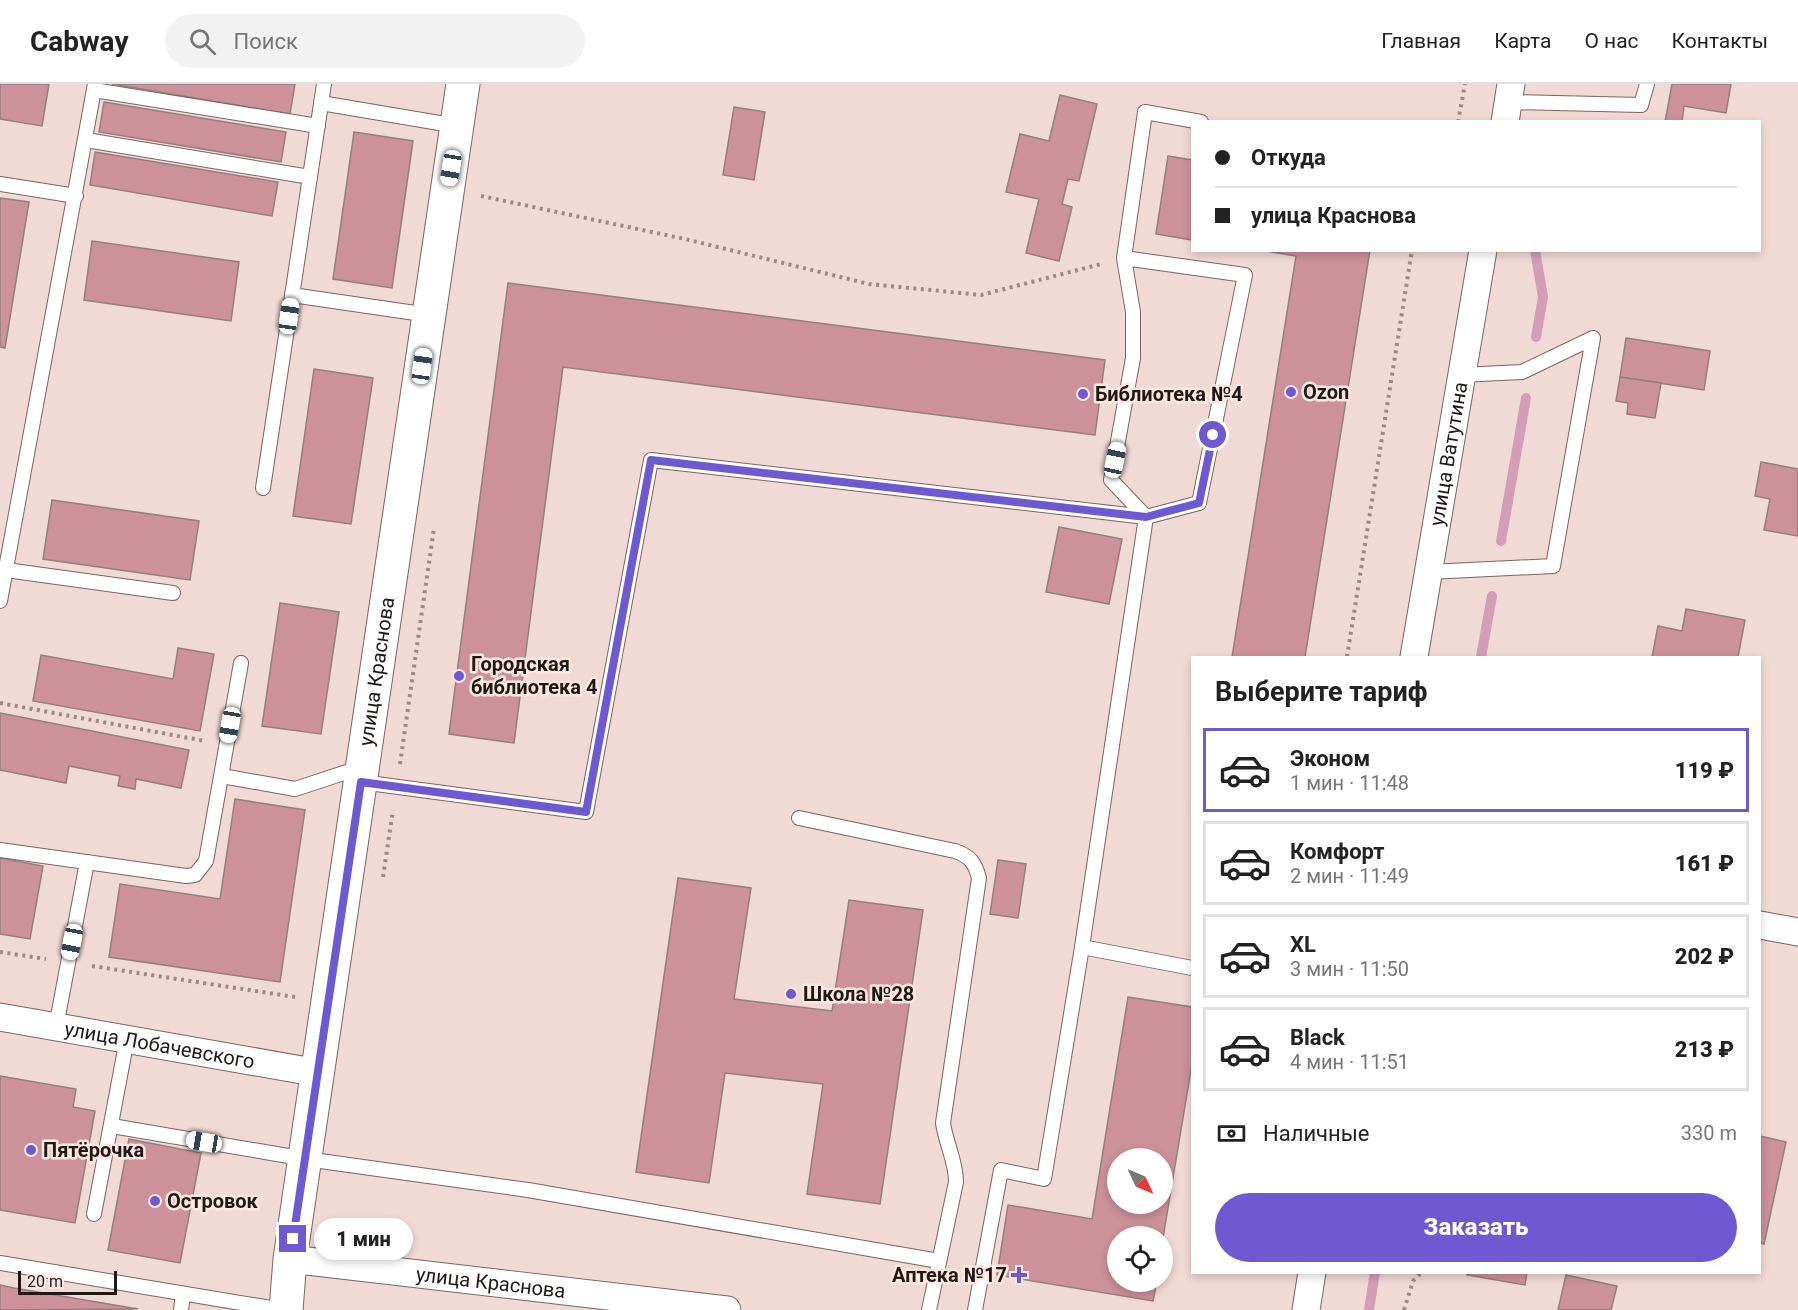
<!DOCTYPE html>
<html lang="ru">
<head>
<meta charset="utf-8">
<style>
  body { margin:0; font-family:Roboto,sans-serif; background:#f2f2f2; color:#222; height:100vh; display:flex; flex-direction:column; font-size:22px; white-space:nowrap }
  * { box-sizing:border-box; margin:0 }
  p { font-size:20px; color:#767676 }
  .icon { flex:none; width:33px; height:33px; fill:none; stroke:currentColor; stroke-width:2; stroke-linecap:round; stroke-linejoin:round }
  .map { position:relative; flex:1; overflow:hidden }
  .side { position:absolute; left:1191px; top:572px; width:570px; height:618px; display:flex; flex-direction:column; background:#fff; border-radius:0px; box-shadow:0 3px 9px #0003 }
  .side>* { flex:none }
  .banner { position:absolute; left:1191px; top:36px; width:570px; height:132px; border-radius:0px; box-shadow:0 3px 9px #0003; display:grid; align-content:center; height:132px; padding:0 24px; background:#fff }
  .needle { width:39px; rotate:134deg }
  .fabs { position:absolute; left:1107px; top:1064px; display:grid; gap:12px }
  .fabs a { display:grid; place-items:center; width:66px; height:66px; border-radius:50%; background:#fff; box-shadow:0 3px 9px #0003; font-size:30px }
  .scale { position:absolute; left:18px; bottom:15px; width:99px; box-sizing:border-box; padding-left:6px; border:3px solid #201817; border-top:0; font-size:16px; line-height:21px; white-space:nowrap; color:#201817; -webkit-text-stroke:4px #ffe7e3; paint-order:stroke }
  .end { position:absolute; width:27px; height:27px; margin:-14px; border:8px solid #6e59d2; background:#fff; box-shadow:0 0 0 3px #fff }
  .from { border-radius:50% }
  .bubble { position:absolute; height:42px; border-radius:21px; background:#fff; box-shadow:0 3px 9px #0003; font-size:20px; font-weight:800; line-height:42px; text-align:center }
  .car { position:absolute; width:18px; height:36px; margin:-18px -9px; border-radius:8px; box-shadow:0 0 4px 2px #0007; background:linear-gradient(#fff 24%,#345 0 40%,#fff 0 76%,#345 0 86%,#fff 0) }
  .banner b { display:flex; align-items:center; gap:21px; height:57px; font-size:22px }
  .banner b+b { border-top:2px solid #e0e0e0 }
  .banner i { width:15px; height:15px; background:#222 }
  ul { padding:0; list-style:none }
  li { display:flex; align-items:center; gap:18px; height:84px; margin:0 12px 9px; padding:0 12px; border:3px solid #e0e0e0; border-radius:0px }
  li div { flex:1 }
  li b { display:block; font-size:22px }
  li em { font-style:normal; font-weight:800 }
  li.current { border-color:#6e59d2 }
  li>.icon { width:54px; height:54px; stroke-width:1.5 }
  h2 { padding:0 24px; font-size:27px; line-height:72px }
  .pay { display:flex; align-items:center; gap:15px; height:66px; padding:0 24px; font-size:22px }
  .pay p { margin-inline-start:auto }
  .action { display:flex; gap:12px; margin-top:auto; padding:12px 24px }
  .action a { flex:1; height:69px; border-radius:36px; background:#6e59d2; color:#fff; font-size:24px; font-weight:800; line-height:69px; text-align:center }
  header { display:flex; align-items:center; gap:36px; box-sizing:border-box; height:84px; padding:0 30px; background:#fff; border-bottom:2px solid #e0e0e0 }
  header strong { font-size:28px }
  nav { display:flex; gap:33px; margin-inline-start:auto; font-size:21px }
  .search { width:420px; height:54px; background:#f2f2f2; display:flex; align-items:center; gap:15px; box-sizing:border-box; padding:0 21px; border-radius:33px; color:#767676; font-size:22px }
  .map>svg:first-child { display:block }
  .lines { fill:none; stroke-linecap:round; stroke-linejoin:round }
  .stream { stroke:#d39db8; stroke-width:10 }
  .building { fill:#cc919b; stroke:#937e81; stroke-width:1.5; fill-rule:evenodd }
  .lane-casing { stroke:#796561; stroke-width:16 }
  .street-casing { stroke:#796561; stroke-width:29 }
  .secondary-casing { stroke:#796561; stroke-width:35 }
  .path { stroke:#9b8987; stroke-width:4; stroke-dasharray:3 4.5; stroke-linecap:butt }
  .lane { stroke:#fff; stroke-width:14 }
  .street { stroke:#fff; stroke-width:27 }
  .secondary { stroke:#fff; stroke-width:33 }
  .route { stroke:#6e59d2; stroke-width:8 }
  .poi-dot { fill:#6e59d2; stroke:#ffe7e3; stroke-width:2 }
  .labels { text-anchor:middle; dominant-baseline:central; stroke-width:5; stroke-linejoin:round; paint-order:stroke }
  .poi-label { font-size:20px; font-weight:bold; fill:#201817; stroke:#ffe7e3; text-anchor:start }
  .street-label { font-size:20px; fill:#201817; stroke:#ffe7e3 }
</style>
</head>
<body>
<header>
<strong>Cabway</strong>
<div class="search"><svg class="icon" aria-label="search" viewBox="0 0 24 24"><circle cx="10" cy="10" r="6"/><path d="M15 15l6 6"/></svg>Поиск</div>
<nav><a>Главная</a><a>Карта</a><a>О нас</a><a>Контакты</a></nav>
</header>
<div class="map">
<svg width="1798" height="1226" viewBox="0 0 1798 1226">
  <rect width="100%" height="100%" fill="#f1d9d6"/>
  <g class="lines">
    <g class="stream">
      <polyline points="1535,166 1543,213 1536,253"/>
      <polyline points="1501,457 1526,314"/>
      <polyline points="1481,573 1492,512"/>
      <polyline points="1369,1226 1375,1188"/>
    </g>
  </g>
  <g class="building">
    <polygon points="0,0 49,0 42,42 0,35"/>
    <polygon points="112,0 295,0 290,30"/>
    <polygon points="1672,0 1731,0 1726,29 1684,22 1682,38 1665,38"/>
    <polygon points="1060,11 1097,20 1079,97 1068,95 1062,120 1072,123 1059,177 1026,169 1039,115 1006,108 1020,50 1049,57"/>
    <polygon points="104,18 286,48 281,78 99,48"/>
    <polygon points="734,23 765,28 754,96 723,91"/>
    <polygon points="354,48 413,57 392,204 333,195"/>
    <polygon points="95,68 278,98 272,132 90,101"/>
    <polygon points="1168,72 1192,76 1192,156 1156,150"/>
    <polygon points="0,114 29,118 5,264 0,263"/>
    <polygon points="92,157 239,178 231,237 84,216"/>
    <polygon points="1260,166 1370,166 1305,573 1232,573 1296,172"/>
    <polygon points="508,199 1105,276 1095,351 563,283 514,659 449,650"/>
    <polygon points="1626,254 1710,267 1704,306 1620,293"/>
    <polygon points="314,285 373,294 351,440 293,432"/>
    <polygon points="1620,293 1661,299 1655,334 1627,330 1628,319 1616,317"/>
    <polygon points="1761,378 1798,385 1798,452 1764,446 1770,415 1755,412"/>
    <polygon points="52,416 199,437 190,496 43,475"/>
    <polygon points="1059,443 1122,455 1109,520 1046,508"/>
    <polygon points="280,519 339,528 321,650 262,642"/>
    <polygon points="1686,525 1745,536 1738,573 1652,573 1658,542 1682,547"/>
    <polygon points="178,564 214,570 200,647 33,617 41,571 173,595"/>
    <polygon points="0,629 189,666 181,704 136,695 135,705 118,702 120,692 69,682 66,699 0,686"/>
    <polygon points="235,715 305,726 280,898 109,873 120,800 220,815"/>
    <polygon points="0,774 43,782 30,855 0,850"/>
    <polygon points="998,776 1026,780 1018,834 990,830"/>
    <polygon points="678,794 751,804 734,915 832,927 849,816 923,826 880,1120 807,1110 823,1000 725,989 709,1099 636,1088"/>
    <path d="M1128,913L1192,923V980L1162,1160V1152H1118V1197H1157L1153,1217L997,1191L1008,1121L1092,1135ZM1118,1074H1162V1119H1118Z"/>
    <polygon points="0,992 76,1005 73,1023 95,1027 75,1139 0,1126"/>
    <polygon points="1760,1052 1786,1058 1764,1160 1760,1159"/>
    <polygon points="129,1055 201,1069 180,1179 108,1166"/>
    <polygon points="1468,1188 1527,1188 1525,1201 1467,1191"/>
    <polygon points="1566,1191 1617,1202 1611,1226 1558,1226"/>
    <polygon points="0,1201 14,1204 138,1225 0,1226"/>
  </g>
  <g class="lines">
    <defs>
      <g id="lane">
        <polyline points="94,6 318,42"/>
        <polyline points="1508,18 1641,21 1647,0"/>
        <polyline points="321,19 457,42"/>
        <polyline points="86,56 310,93"/>
        <polyline points="0,100 76,112"/>
        <polyline points="1124,174 1245,191 1199,419 1146,433 1111,396 1133,274 1133,228 1124,174 1145,28 1201,38"/>
        <polyline points="292,211 429,231"/>
        <polyline points="263,404 324,0"/>
        <polyline points="6,486 173,509"/>
        <polyline points="1428,488 1553,482 1593,254 1522,288 1460,291"/>
        <polyline points="0,517 95,0"/>
        <polyline points="222,692 295,705 362,683"/>
        <polyline points="361,698 586,728 651,376 1146,433 1082,863 1192,884"/>
        <path d="M799,734L955,767C970,772 975,779 979,794L943,1039C946,1060 956,1077 956,1098L929,1226"/>
        <polyline points="0,766 186,792 195,791 206,777 241,579"/>
        <polyline points="56,943 87,778"/>
        <polyline points="112,1042 306,1075 528,1106 939,1177"/>
        <polyline points="94,1130 127,955"/>
        <polyline points="0,1179 283,1226"/>
        <polyline points="181,1226 183,1210"/>
        <polyline points="975,1226 1001,1086 1044,1095 1082,863"/>
      </g>
      <g id="street">
        <polyline points="1505,38 1511,0"/>
        <path id="s1" d="M1414,573L1483,166"/>
        <polyline points="1760,841 1798,848"/>
        <path id="s2" d="M0,933L319,989"/>
        <path id="s3" d="M290,1175L727,1226"/>
        <polyline points="1306,1226 1312,1188"/>
      </g>
      <g id="secondary">
        <path id="s4" d="M286,1226L290,1175L463,0"/>
      </g>
    </defs>
    <use href="#lane" class="lane-casing"/>
    <use href="#street" class="street-casing"/>
    <use href="#secondary" class="secondary-casing"/>
    <g class="path">
      <polyline points="1458,38 1465,0"/>
      <polyline points="481,112 685,155 869,200 981,211 1101,180"/>
      <polyline points="1347,573 1412,166"/>
      <polyline points="0,619 205,657"/>
      <polyline points="400,680 434,444"/>
      <polyline points="383,793 393,726"/>
      <polyline points="0,868 46,875"/>
      <polyline points="92,882 295,913"/>
      <polyline points="1404,1226 1413,1197 1422,1188"/>
    </g>
    <use href="#lane" class="lane"/>
    <use href="#street" class="street"/>
    <use href="#secondary" class="secondary"/>
  </g>
  <g class="lines">
    <polyline class="route" points="293,1155 361,698 586,728 651,376 1146,433 1199,419 1213,351"/>
  </g>
  <g class="poi-dot">
    <circle cx="1291" cy="308" r="6"/>
    <circle cx="1083" cy="310" r="6"/>
    <circle cx="459" cy="592" r="6"/>
    <circle cx="791" cy="910" r="6"/>
    <circle cx="31" cy="1066" r="6"/>
    <circle cx="155" cy="1117" r="6"/>
    <path d="M1016 1182h6v6h6v6h-6v6h-6v-6h-6v-6h6z"/>
  </g>
  <g class="labels">
    <g class="poi-label">
      <text x="1303" y="308">Ozon</text>
      <text x="1095" y="310">Библиотека №4</text>
      <text x="471" y="580">Городская<tspan x="471" dy="23">библиотека 4</tspan></text>
      <text x="803" y="910">Школа №28</text>
      <text x="43" y="1066">Пятёрочка</text>
      <text x="167" y="1117">Островок</text>
      <text x="1007" y="1191" text-anchor="end">Аптека №17</text>
    </g>
    <g class="street-label">
      <text stroke="none"><textPath href="#s1" startOffset="206">улица Ватутина</textPath></text>
      <text stroke="none"><textPath href="#s4" startOffset="645">улица Краснова</textPath></text>
      <text stroke="none"><textPath href="#s2" startOffset="162">улица Лобачевского</textPath></text>
      <text stroke="none"><textPath href="#s3" startOffset="202">улица Краснова</textPath></text>
    </g>
  </g>
</svg>
<div class="fabs">
<a><svg class="needle" viewBox="-14 -14 28 28"><path d="M0-13l5 13h-10z" fill="#e53935"/><path d="M0 13l5-13h-10z" fill="#767676"/></svg></a>
<a><svg class="icon" aria-label="locate" viewBox="0 0 24 24"><circle cx="12" cy="12" r="6"/><path d="M12 2v4M12 18v4M2 12h4M18 12h4"/></svg></a>
</div>
<div class="scale">20 m</div>
<i class="end from" style="left:1213px;top:351px"></i>
<i class="end" style="left:293px;top:1155px"></i>
<div class="bubble" style="left:314px;top:1134px;width:99px">1 мин</div>
<i class="car" style="left:451px;top:84px;rotate:189deg"></i>
<i class="car" style="left:289px;top:232px;rotate:8deg"></i>
<i class="car" style="left:422px;top:282px;rotate:8deg"></i>
<i class="car" style="left:1115px;top:376px;rotate:12deg"></i>
<i class="car" style="left:230px;top:641px;rotate:190deg"></i>
<i class="car" style="left:72px;top:858px;rotate:191deg"></i>
<i class="car" style="left:204px;top:1058px;rotate:280deg"></i>
<div class="banner">
<b><i class="from"></i>Откуда</b>
<b><i></i>улица Краснова</b>
</div>
<section class="side">
<h2>Выберите тариф</h2>
<ul>
<li class="current"><svg class="icon" aria-label="car" viewBox="0 0 24 24"><path d="M5 17H2v-5l4-1 3-4h7l3 4 3 1v5h-3M9 17h6M6 11h13"/><circle cx="7" cy="17" r="2"/><circle cx="17" cy="17" r="2"/></svg><div><b>Эконом</b><p>1 мин · 11:48</p></div><em>119 ₽</em></li>
<li><svg class="icon" aria-label="car" viewBox="0 0 24 24"><path d="M5 17H2v-5l4-1 3-4h7l3 4 3 1v5h-3M9 17h6M6 11h13"/><circle cx="7" cy="17" r="2"/><circle cx="17" cy="17" r="2"/></svg><div><b>Комфорт</b><p>2 мин · 11:49</p></div><em>161 ₽</em></li>
<li><svg class="icon" aria-label="car" viewBox="0 0 24 24"><path d="M5 17H2v-5l4-1 3-4h7l3 4 3 1v5h-3M9 17h6M6 11h13"/><circle cx="7" cy="17" r="2"/><circle cx="17" cy="17" r="2"/></svg><div><b>XL</b><p>3 мин · 11:50</p></div><em>202 ₽</em></li>
<li><svg class="icon" aria-label="car" viewBox="0 0 24 24"><path d="M5 17H2v-5l4-1 3-4h7l3 4 3 1v5h-3M9 17h6M6 11h13"/><circle cx="7" cy="17" r="2"/><circle cx="17" cy="17" r="2"/></svg><div><b>Black</b><p>4 мин · 11:51</p></div><em>213 ₽</em></li>
</ul>
<div class="pay"><svg class="icon" aria-label="cash" viewBox="0 0 24 24"><path d="M3 7h18v10H3z"/><circle cx="12" cy="12" r="2"/></svg>Наличные<p>330 m</p></div>
<div class="action"><a>Заказать</a></div>
</section>
</div>
</body>
</html>
